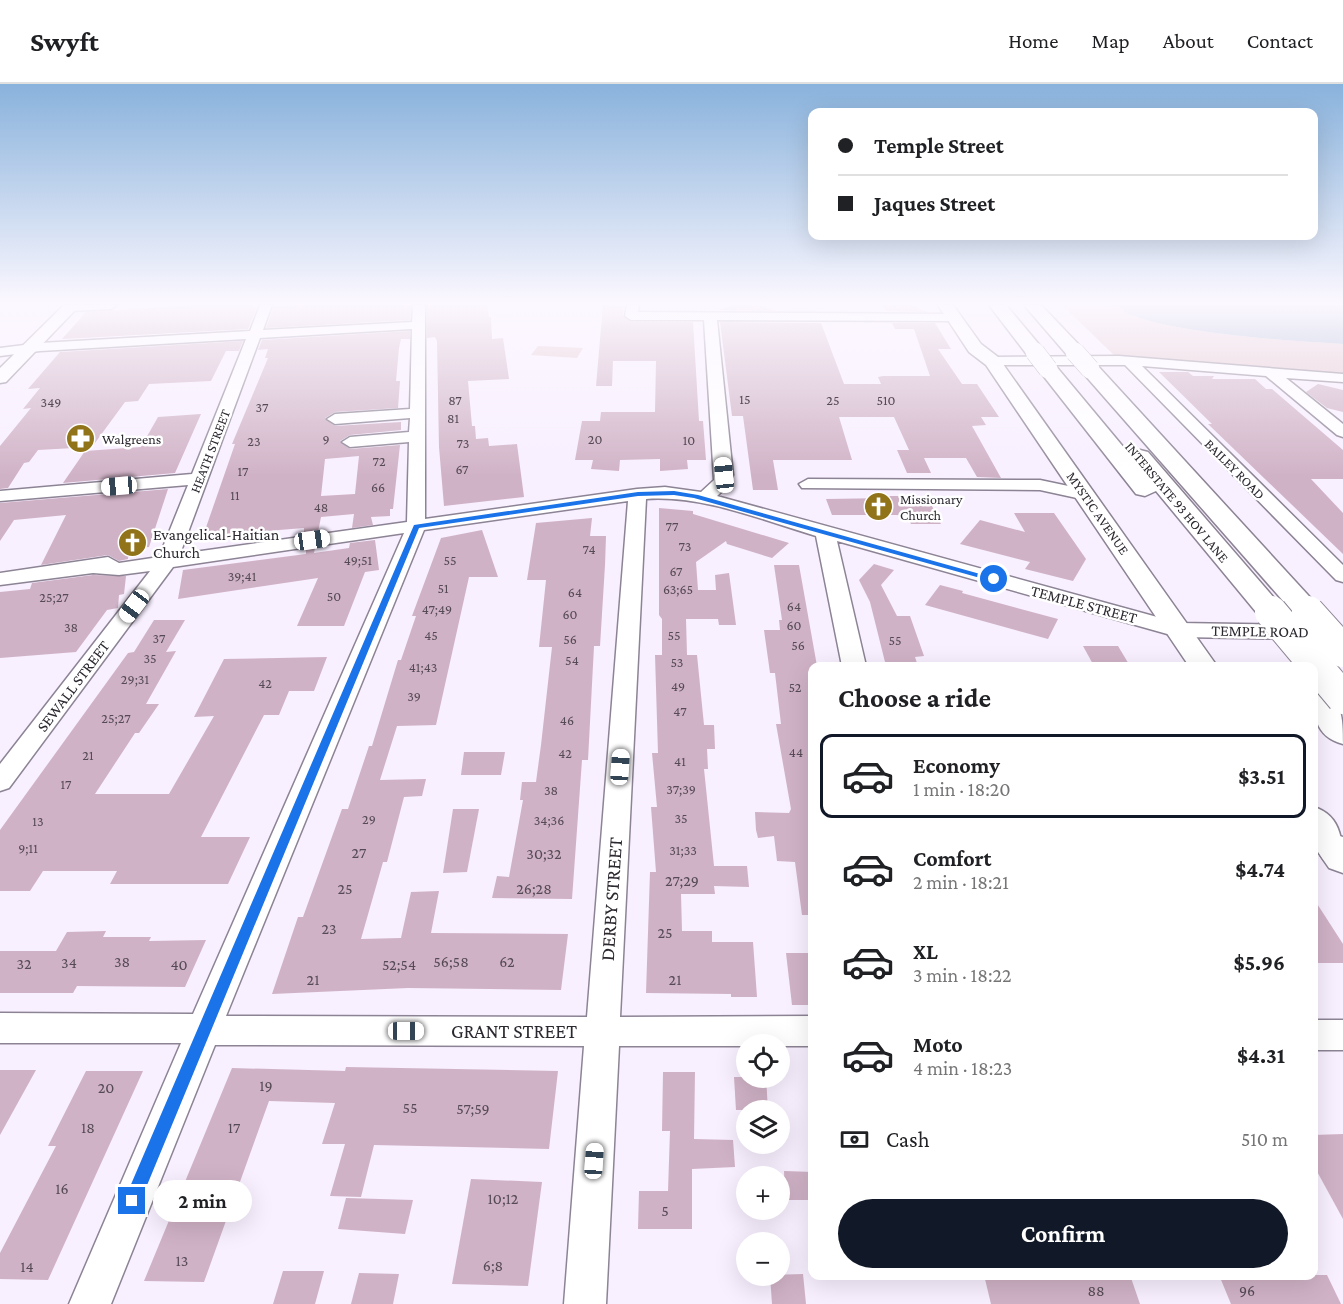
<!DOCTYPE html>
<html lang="en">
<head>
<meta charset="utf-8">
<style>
  body { margin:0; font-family:"Crimson Pro",serif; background:#f6f6f6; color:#202124; height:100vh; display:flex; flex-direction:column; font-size:22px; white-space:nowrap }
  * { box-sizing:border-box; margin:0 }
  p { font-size:20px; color:#757577 }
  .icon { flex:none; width:33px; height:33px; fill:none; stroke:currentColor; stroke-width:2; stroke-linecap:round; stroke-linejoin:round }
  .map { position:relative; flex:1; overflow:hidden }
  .drawer { position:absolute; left:808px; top:578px; width:510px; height:618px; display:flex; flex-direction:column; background:#fff; border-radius:12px; box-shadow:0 6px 24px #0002 }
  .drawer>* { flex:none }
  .hud { position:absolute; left:808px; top:24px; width:510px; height:132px; border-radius:12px; box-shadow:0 6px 24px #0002; display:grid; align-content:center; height:132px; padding:0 30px; background:#fff }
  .tools { position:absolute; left:736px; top:950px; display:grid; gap:12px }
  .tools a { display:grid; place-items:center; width:54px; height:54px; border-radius:50%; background:#fff; box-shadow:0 6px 24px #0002; font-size:30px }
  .end { position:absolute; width:27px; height:27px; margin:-14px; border:8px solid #1a73e8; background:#fff; box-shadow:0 0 0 3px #fff }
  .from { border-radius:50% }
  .bubble { position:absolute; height:42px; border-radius:21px; background:#fff; box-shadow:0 6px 24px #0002; font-size:20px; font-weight:700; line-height:42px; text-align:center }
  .car { position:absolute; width:18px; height:36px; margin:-18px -9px; border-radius:8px; box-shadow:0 0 4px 2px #0007; background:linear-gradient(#fff 24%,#345 0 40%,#fff 0 76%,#345 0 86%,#fff 0) }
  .hud b { display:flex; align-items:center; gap:21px; height:57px; font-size:22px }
  .hud b+b { border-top:2px solid #e0e0e0 }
  .hud i { width:15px; height:15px; background:#202124 }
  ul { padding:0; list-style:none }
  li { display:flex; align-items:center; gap:18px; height:84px; margin:0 12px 9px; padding:0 18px; border:3px solid transparent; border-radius:12px }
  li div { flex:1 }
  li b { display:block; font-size:22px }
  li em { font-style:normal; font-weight:700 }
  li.selected { border-color:#111827 }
  li>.icon { width:54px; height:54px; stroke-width:1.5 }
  h2 { padding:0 30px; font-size:27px; line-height:72px }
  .pay { display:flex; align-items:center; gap:15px; height:66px; padding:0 30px; font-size:22px }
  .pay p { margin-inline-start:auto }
  .action { display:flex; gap:12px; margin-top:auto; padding:12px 30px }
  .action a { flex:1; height:69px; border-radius:36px; background:#111827; color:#fff; font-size:24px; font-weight:700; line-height:69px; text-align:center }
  header { display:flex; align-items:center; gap:36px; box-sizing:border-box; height:84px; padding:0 30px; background:#fff; border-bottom:2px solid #e0e0e0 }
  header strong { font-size:28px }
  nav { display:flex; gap:33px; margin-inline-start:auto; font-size:21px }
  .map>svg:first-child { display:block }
  .green { fill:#e3c6cc }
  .water { fill:#9bafc9 }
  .building { fill:#d0b2c6; fill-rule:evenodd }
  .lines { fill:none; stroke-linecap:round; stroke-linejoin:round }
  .minor-casing { stroke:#8c8394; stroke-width:3 }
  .major-casing { stroke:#8c8394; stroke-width:3 }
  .highway-casing { stroke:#8c8394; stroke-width:3 }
  .minor { fill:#fff; fill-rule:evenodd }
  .major { fill:#fff; fill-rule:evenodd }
  .highway { fill:#fff; fill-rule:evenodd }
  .highway-bridge-far1-casing { stroke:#8c8394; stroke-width:20; stroke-linecap:butt }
  .highway-bridge-casing { stroke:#8c8394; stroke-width:34; stroke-linecap:butt }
  .highway-bridge-far1 { stroke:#fff; stroke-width:19 }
  .highway-bridge { stroke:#fff; stroke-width:32 }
  .route { fill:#1a73e8 }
  .labels { text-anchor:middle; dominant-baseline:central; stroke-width:5; stroke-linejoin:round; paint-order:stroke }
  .number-label { font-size:14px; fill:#554a55 }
  .far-poi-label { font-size:14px; fill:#2c282f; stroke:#fff; text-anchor:start }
  .far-street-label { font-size:14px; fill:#2c282f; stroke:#fff }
  .poi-label { font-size:16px; fill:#2c282f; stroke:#fff; text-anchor:start }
  .street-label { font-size:16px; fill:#2c282f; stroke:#fff }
  .near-number-label { font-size:16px; fill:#554a55 }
  .near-street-label { font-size:20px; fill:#2c282f; stroke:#fff }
</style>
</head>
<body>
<header>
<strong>Swyft</strong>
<nav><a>Home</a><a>Map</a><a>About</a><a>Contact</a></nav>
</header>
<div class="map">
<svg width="1343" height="1220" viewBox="0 0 1343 1220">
  <rect width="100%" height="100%" fill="#f8efff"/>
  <g class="green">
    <path d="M1062,221H1115C1143,249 1298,257 1343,260V291L1116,273Z"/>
    <polygon points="538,262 583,264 577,274 531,271"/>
  </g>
  <path class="water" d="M1115,221H1343V260C1298,257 1143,249 1115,221Z"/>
  <g class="building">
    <polygon points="197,221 253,221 252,224 257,223 248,245 62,255 86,228"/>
    <polygon points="306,221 411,221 410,236 266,244 274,222"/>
    <polygon points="427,221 487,221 489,233 491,233 492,255 503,254 509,295 468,297 472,342 475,342 476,355 488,354 489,362 517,360 524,413 444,422 439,363 437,257 435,253 427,254"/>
    <polygon points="603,221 624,222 623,232 631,238 693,238 699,337 703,337 706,376 687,376 688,385 660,387 660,375 620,376 619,387 591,385 593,376 575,376 582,337 600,337 601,328 655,328 656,277 613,277 612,302 596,302"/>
    <polygon points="734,221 757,221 777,227 718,226"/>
    <polygon points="882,221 911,221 927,228 886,227"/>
    <polygon points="720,238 821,239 844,300 881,300 878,293 883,292 930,292 914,245 895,245 892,239 935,239 951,265 938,265 962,300 977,300 999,333 981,333 986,341 972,342 1001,394 977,393 966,374 924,374 931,389 907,389 897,366 909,366 894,333 839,333 852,376 773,376 778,406 753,406 743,332 732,332"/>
    <path d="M410,247V255H401L399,264L396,297H400L398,324L335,328L325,334L335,342L401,338V346L350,351L340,357L350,365L400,361L393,425H390V432L371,433L373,441L352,444L354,430L321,433L318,448L304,450V444L203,452L235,360H232L268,274H265L268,265L258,266L262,256ZM359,372L355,410L321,412L325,375Z"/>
    <polygon points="243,257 239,267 226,267 211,297 149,300 138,317 125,318 92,363 38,366 29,378 24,379 8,404 0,405 0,362 31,324 23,325 40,304 28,305 60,268"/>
    <polygon points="1159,288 1188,288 1193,292 1214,292 1212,295 1255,295 1266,305 1272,305 1343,366 1343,395 1311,395 1343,429 1343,470 1208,340 1212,340"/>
    <polygon points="1318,300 1343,306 1343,328 1327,324 1306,308"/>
    <polygon points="201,330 175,389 63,399 85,367 141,363 158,333"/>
    <polygon points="168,405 149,463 129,465 128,475 119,477 108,471 41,481 66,431 14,436 0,457 0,419"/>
    <polygon points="889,412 927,412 941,440 911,440 907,432 896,431 832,431 826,415 890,414"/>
    <polygon points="659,424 693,427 693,430 789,459 772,474 727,460 726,457 696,478 698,506 716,506 715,491 729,489 736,541 719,541 718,535 686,535 687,571 697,571 704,641 714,641 715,665 707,665 708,685 704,685 714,782 747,782 749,803 714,802 715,810 681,810 682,847 712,847 712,858 753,858 757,913 731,913 731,910 646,909 650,788 656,788 651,723 657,723 652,669 658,669 655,571 662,571 662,535 659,531"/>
    <polygon points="1014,429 1054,429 1086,475 1073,497 1025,485 1030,478 960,460 980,436 1025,448"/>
    <polygon points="592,434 590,452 606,452 605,481 600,562 594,562 588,676 582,676 572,815 492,814 497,792 509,793 523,716 520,716 522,698 536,698 541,661 552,563 539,563 546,496 527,496 536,439"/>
    <polygon points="482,446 498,493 469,493 436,641 397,642 380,696 426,695 422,712 404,713 387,778 383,778 361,855 401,854 411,808 439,807 431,849 568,850 561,906 408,904 272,910 298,833 303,833 342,725 348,725 369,662 372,662 398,576 401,576 416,532 412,532 441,454"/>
    <polygon points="375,456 379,486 365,488 344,542 297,542 318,494 178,515 183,486 306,470 306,466 315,464 314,469 349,464 350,459"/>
    <polygon points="874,480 894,486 881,501 897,532 910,532 924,572 915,573 918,582 886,582 870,518 859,496"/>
    <polygon points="774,481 799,481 817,582 813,582 813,831 802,831 795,778 777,777 774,752 758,754 756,746 755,728 789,729 791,725 776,640 781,640 775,589 770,589 764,546 780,546 779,536 782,536"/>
    <polygon points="93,491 126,492 124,510 119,511 118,524 107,526 76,568 0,574 0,508 30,505 32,499"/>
    <polygon points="940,501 963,507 962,509 1058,535 1048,555 925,521"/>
    <polygon points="154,536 185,536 166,568 176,567 146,620 159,620 139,649 135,649 95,710 169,710 214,632 194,633 224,575 327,573 314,607 289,607 279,631 264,631 201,753 250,753 228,800 110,800 117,787 43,787 30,807 0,807 0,746 128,569 134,568"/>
    <polygon points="1083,562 1118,562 1130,582 1094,582"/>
    <polygon points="464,668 505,668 501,691 461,691"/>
    <polygon points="453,725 479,725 467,788 443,789"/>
    <polygon points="1314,815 1343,860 1343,879 1314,879"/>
    <polygon points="106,847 103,853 151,853 149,857 206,856 185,903 77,902 73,909 0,909 0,867 56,867 67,848"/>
    <polygon points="786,869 812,869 813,921 792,921"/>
    <polygon points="346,983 558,987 549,1065 374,1061 361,1113 330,1112 345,1060 322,1060 335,1019 269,1017 204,1198 144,1197 232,984 345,987"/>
    <polygon points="0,986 36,986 0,1051"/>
    <polygon points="86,987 143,987 48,1196 0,1195 0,1169 56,1062 48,1062"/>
    <polygon points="663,988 695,988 694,1055 733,1056 735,1083 692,1085 692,1145 638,1145 639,1107 668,1107 670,1047 662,1047"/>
    <polygon points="734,993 766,993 768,1026 736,1026"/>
    <polygon points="1343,1050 1343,1135 1314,1082 1314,1051"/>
    <polygon points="784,1087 813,1088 813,1116 785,1116"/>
    <polygon points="471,1095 542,1098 528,1202 452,1200"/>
    <polygon points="346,1114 413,1116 405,1150 338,1145"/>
    <polygon points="283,1187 324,1187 315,1220 273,1220"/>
    <polygon points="359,1189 399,1190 393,1220 351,1220"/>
    <polygon points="803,1190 806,1220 772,1220 770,1191"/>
    <polygon points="984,1191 1130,1191 1140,1220 991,1220"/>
    <polygon points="1219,1191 1327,1191 1341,1220 1231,1220"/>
  </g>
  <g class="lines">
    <defs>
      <g id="minor">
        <polygon points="65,221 117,221 111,225 70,227 66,226"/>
        <path d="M260,221H272L263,246L412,238L413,221H425V435L637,405L665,403L701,408L714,396L704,236H631L625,232L627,221H639L638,228L957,230L959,233L953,237L717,236L733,391L728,402L717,412L1179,539L1299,541L1307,543L1310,548L1307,553L1299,555L1178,553L837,457L866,582H842L816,452C762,436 703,411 646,415L620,933L813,932V962H619L606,1220H564L584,962L215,961L111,1220H69L181,959H0V929L193,930L404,449L173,483L9,704L0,707V680L150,487L119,491L93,489L0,501V489L108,473L119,479L159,473L188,401L0,417V407L192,390L246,255L40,267L0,272V264L40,259L250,247ZM412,245L410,325L335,330L327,335L335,340L410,334L409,348L350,353L342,358L350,363L409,358L407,438L180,470L260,254ZM628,417L587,933L226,932L424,446Z"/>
        <polygon points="1119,272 1343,290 1343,298 1286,294 1343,340 1343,353 1337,351 1266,292 1142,282 1343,481 1343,498 1336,496 1125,281 992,281 985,277 992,273"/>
        <polygon points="808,395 1040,396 1092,407 1095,411 1086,416 1040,406 802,404 799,400"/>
        <rect x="1314" y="936" width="29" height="30"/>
      </g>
      <g id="major">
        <polygon points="64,221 80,221 6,298 0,299 0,284"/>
        <polygon points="938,221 953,221 981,260 998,273 1217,582 1189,582 986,281 969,268"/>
        <path d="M1314,723C1343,732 1343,760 1343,788C1312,779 1314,750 1314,723Z"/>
      </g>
      <g id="highway">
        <polygon points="989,221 1006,221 1042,264 1044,268 1042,272 1028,272"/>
        <polygon points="1024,221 1041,221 1082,264 1084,268 1082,272 1068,272"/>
        <polygon points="1048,279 1055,281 1130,371 1140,366 1148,368 1281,522 1286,528 1281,534 1271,537 1261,534 1156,407 1145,412 1136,410 1038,285"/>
        <polygon points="1090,279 1097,281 1318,522 1323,528 1318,534 1308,537 1298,534 1083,289 1080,285"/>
        <path d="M1314,603C1343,611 1343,634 1343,660C1313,652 1314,629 1314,603Z"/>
        <polygon points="1336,751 1343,753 1343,789 1329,784 1316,765 1322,755"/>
      </g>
    </defs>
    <use href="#minor" class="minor-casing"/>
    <use href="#major" class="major-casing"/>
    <use href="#highway" class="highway-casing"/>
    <use href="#minor" class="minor"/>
    <use href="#major" class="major"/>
    <use href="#highway" class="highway"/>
    <defs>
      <g id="highway-bridge-far1">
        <polyline points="1035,268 1048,285"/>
        <polyline points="1075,268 1090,285"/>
      </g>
      <g id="highway-bridge">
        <polyline points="1271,528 1343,614"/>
        <polyline points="1308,528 1343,567"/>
      </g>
    </defs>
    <use href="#highway-bridge-far1" class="highway-bridge-far1-casing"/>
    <use href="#highway-bridge" class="highway-bridge-casing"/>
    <use href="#highway-bridge-far1" class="highway-bridge-far1"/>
    <use href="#highway-bridge" class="highway-bridge"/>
  </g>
  <linearGradient id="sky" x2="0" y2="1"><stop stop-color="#89b2dc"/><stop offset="0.56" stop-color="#fcf8ff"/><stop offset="1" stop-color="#fcf8ff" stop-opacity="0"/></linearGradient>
  <rect width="1343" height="392" fill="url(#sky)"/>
  <polygon class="route" points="674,407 698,411 998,495 991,497 694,414 674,411 638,412 419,444 138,1123 132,1125 126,1123 124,1117 126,1112 414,441 638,408"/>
  <defs>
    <symbol id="pharmacy-disc" viewBox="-11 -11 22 22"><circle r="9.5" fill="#917319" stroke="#fff"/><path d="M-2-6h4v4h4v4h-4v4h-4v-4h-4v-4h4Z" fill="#fff"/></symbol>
    <symbol id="church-disc" viewBox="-11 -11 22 22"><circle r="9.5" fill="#917319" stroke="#fff"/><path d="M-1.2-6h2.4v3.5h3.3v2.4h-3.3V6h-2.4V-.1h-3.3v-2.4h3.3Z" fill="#fff"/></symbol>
  </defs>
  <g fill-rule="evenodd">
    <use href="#pharmacy-disc" x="64" y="338" width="33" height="33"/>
    <use href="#church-disc" x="862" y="406" width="33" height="33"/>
    <use href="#church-disc" x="116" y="442" width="33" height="33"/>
  </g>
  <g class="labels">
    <g class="number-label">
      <text x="745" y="315">15</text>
      <text x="455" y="316">87</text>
      <text x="833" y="316">25</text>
      <text x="886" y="316">510</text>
      <text x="51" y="318">349</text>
      <text x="262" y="323">37</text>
      <text x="453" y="334">81</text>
      <text x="326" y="355">9</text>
      <text x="595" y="355">20</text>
      <text x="689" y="356">10</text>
      <text x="254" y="357">23</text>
      <text x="463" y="359">73</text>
      <text x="379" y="377">72</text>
      <text x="462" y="385">67</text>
      <text x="243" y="387">17</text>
      <text x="378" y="403">66</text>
      <text x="235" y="411">11</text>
      <text x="321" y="423">48</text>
      <text x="672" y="442">77</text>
      <text x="685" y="462">73</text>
      <text x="589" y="465">74</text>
      <text x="358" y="476">49;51</text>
      <text x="450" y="476">55</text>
      <text x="676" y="487">67</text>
      <text x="242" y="492">39;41</text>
      <text x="443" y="504">51</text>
      <text x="678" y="505">63;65</text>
      <text x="575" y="508">64</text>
      <text x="334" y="512">50</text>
      <text x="54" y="513">25;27</text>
      <text x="794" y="522">64</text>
      <text x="437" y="525">47;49</text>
      <text x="570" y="530">60</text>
      <text x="794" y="541">60</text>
      <text x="71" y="543">38</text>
      <text x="431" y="551">45</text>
      <text x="674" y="551">55</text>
      <text x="159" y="554">37</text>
      <text x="570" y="555">56</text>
      <text x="895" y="556">55</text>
      <text x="798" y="561">56</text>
      <text x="150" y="574">35</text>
      <text x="572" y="576">54</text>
      <text x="677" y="578">53</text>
      <text x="423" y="583">41;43</text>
      <text x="135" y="595">29;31</text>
      <text x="265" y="599">42</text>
      <text x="678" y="602">49</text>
      <text x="795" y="603">52</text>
      <text x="414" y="612">39</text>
      <text x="680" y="627">47</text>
      <text x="116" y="634">25;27</text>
      <text x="567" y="636">46</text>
      <text x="796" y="668">44</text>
      <text x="565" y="669">42</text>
      <text x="88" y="671">21</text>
      <text x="680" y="677">41</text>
      <text x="66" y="700">17</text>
      <text x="681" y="705">37;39</text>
      <text x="551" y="706">38</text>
      <text x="681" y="734">35</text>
      <text x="369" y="735">29</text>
      <text x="549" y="736">34;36</text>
      <text x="38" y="737">13</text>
      <text x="28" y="764">9;11</text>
      <text x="683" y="766">31;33</text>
    </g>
    <g class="far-poi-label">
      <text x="102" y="355">Walgreens</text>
      <text x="900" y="415">Missionary<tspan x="900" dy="16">Church</tspan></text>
    </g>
    <g class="far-street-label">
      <text transform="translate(210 367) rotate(-69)">HEATH STREET</text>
      <text transform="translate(1235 385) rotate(45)">BAILEY ROAD</text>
      <text transform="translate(1177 418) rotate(50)">INTERSTATE 93 HOV LANE</text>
      <text transform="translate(1098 429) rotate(55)">MYSTIC AVENUE</text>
    </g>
    <g class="poi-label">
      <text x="153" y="450">Evangelical-Haitian<tspan x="153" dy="18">Church</tspan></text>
    </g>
    <g class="street-label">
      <text transform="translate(1084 520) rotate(15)">TEMPLE STREET</text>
      <text transform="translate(1260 547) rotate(1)">TEMPLE ROAD</text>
      <text transform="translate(73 602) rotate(-53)">SEWALL STREET</text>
    </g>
    <g class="near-number-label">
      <text x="359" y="768">27</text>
      <text x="544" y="769">30;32</text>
      <text x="682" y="796">27;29</text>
      <text x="345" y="804">25</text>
      <text x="534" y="804">26;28</text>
      <text x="329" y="844">23</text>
      <text x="665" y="848">25</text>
      <text x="122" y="877">38</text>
      <text x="451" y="877">56;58</text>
      <text x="507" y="877">62</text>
      <text x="69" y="878">34</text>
      <text x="24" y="879">32</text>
      <text x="179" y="880">40</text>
      <text x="399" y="880">52;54</text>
      <text x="313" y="895">21</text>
      <text x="675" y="895">21</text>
      <text x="266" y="1001">19</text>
      <text x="106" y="1003">20</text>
      <text x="410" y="1023">55</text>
      <text x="473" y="1024">57;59</text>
      <text x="88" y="1043">18</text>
      <text x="234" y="1043">17</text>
      <text x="62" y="1104">16</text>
      <text x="503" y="1114">10;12</text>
      <text x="665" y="1126">5</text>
      <text x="182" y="1176">13</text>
      <text x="493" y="1181">6;8</text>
      <text x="27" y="1182">14</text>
      <text x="1096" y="1206">88</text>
      <text x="1247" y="1206">96</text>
    </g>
    <g class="near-street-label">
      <text transform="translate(611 815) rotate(-86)">DERBY STREET</text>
      <text x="514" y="947">GRANT STREET</text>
    </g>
  </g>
</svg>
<div class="tools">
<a><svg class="icon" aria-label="locate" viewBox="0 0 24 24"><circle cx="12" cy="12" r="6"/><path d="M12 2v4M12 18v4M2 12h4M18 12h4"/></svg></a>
<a><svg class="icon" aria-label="layers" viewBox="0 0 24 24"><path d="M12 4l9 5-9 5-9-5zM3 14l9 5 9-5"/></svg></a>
<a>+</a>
<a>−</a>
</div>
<i class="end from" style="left:994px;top:495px"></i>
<i class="end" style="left:132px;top:1117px"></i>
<div class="bubble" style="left:153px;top:1096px;width:99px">2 min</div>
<i class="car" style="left:724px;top:391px;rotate:354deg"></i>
<i class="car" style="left:119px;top:402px;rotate:265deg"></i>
<i class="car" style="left:312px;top:456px;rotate:82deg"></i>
<i class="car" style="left:134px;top:522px;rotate:217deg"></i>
<i class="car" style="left:620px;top:683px;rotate:4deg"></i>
<i class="car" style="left:406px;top:947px;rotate:90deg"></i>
<i class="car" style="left:594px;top:1077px;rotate:4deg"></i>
<div class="hud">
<b><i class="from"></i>Temple Street</b>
<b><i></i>Jaques Street</b>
</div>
<section class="drawer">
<h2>Choose a ride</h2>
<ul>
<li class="selected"><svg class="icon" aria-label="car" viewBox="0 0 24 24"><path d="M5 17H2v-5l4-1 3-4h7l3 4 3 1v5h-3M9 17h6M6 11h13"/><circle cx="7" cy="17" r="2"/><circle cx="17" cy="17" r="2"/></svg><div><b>Economy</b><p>1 min · 18:20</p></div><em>$3.51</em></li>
<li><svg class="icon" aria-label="car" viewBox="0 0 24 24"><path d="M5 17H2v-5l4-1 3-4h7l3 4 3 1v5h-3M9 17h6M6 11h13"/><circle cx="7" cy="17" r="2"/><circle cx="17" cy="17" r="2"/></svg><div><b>Comfort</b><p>2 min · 18:21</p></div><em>$4.74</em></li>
<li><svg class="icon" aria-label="car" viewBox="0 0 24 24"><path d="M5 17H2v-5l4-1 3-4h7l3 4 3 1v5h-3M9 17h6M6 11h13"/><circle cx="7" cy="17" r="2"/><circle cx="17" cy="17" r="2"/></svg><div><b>XL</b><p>3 min · 18:22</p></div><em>$5.96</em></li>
<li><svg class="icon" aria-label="car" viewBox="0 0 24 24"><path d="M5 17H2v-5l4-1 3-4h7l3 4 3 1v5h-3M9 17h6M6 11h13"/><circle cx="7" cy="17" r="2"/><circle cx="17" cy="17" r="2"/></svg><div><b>Moto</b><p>4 min · 18:23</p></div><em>$4.31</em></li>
</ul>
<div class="pay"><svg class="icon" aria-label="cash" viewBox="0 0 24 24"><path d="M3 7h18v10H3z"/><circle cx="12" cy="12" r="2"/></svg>Cash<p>510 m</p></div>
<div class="action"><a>Confirm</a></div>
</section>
</div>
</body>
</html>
